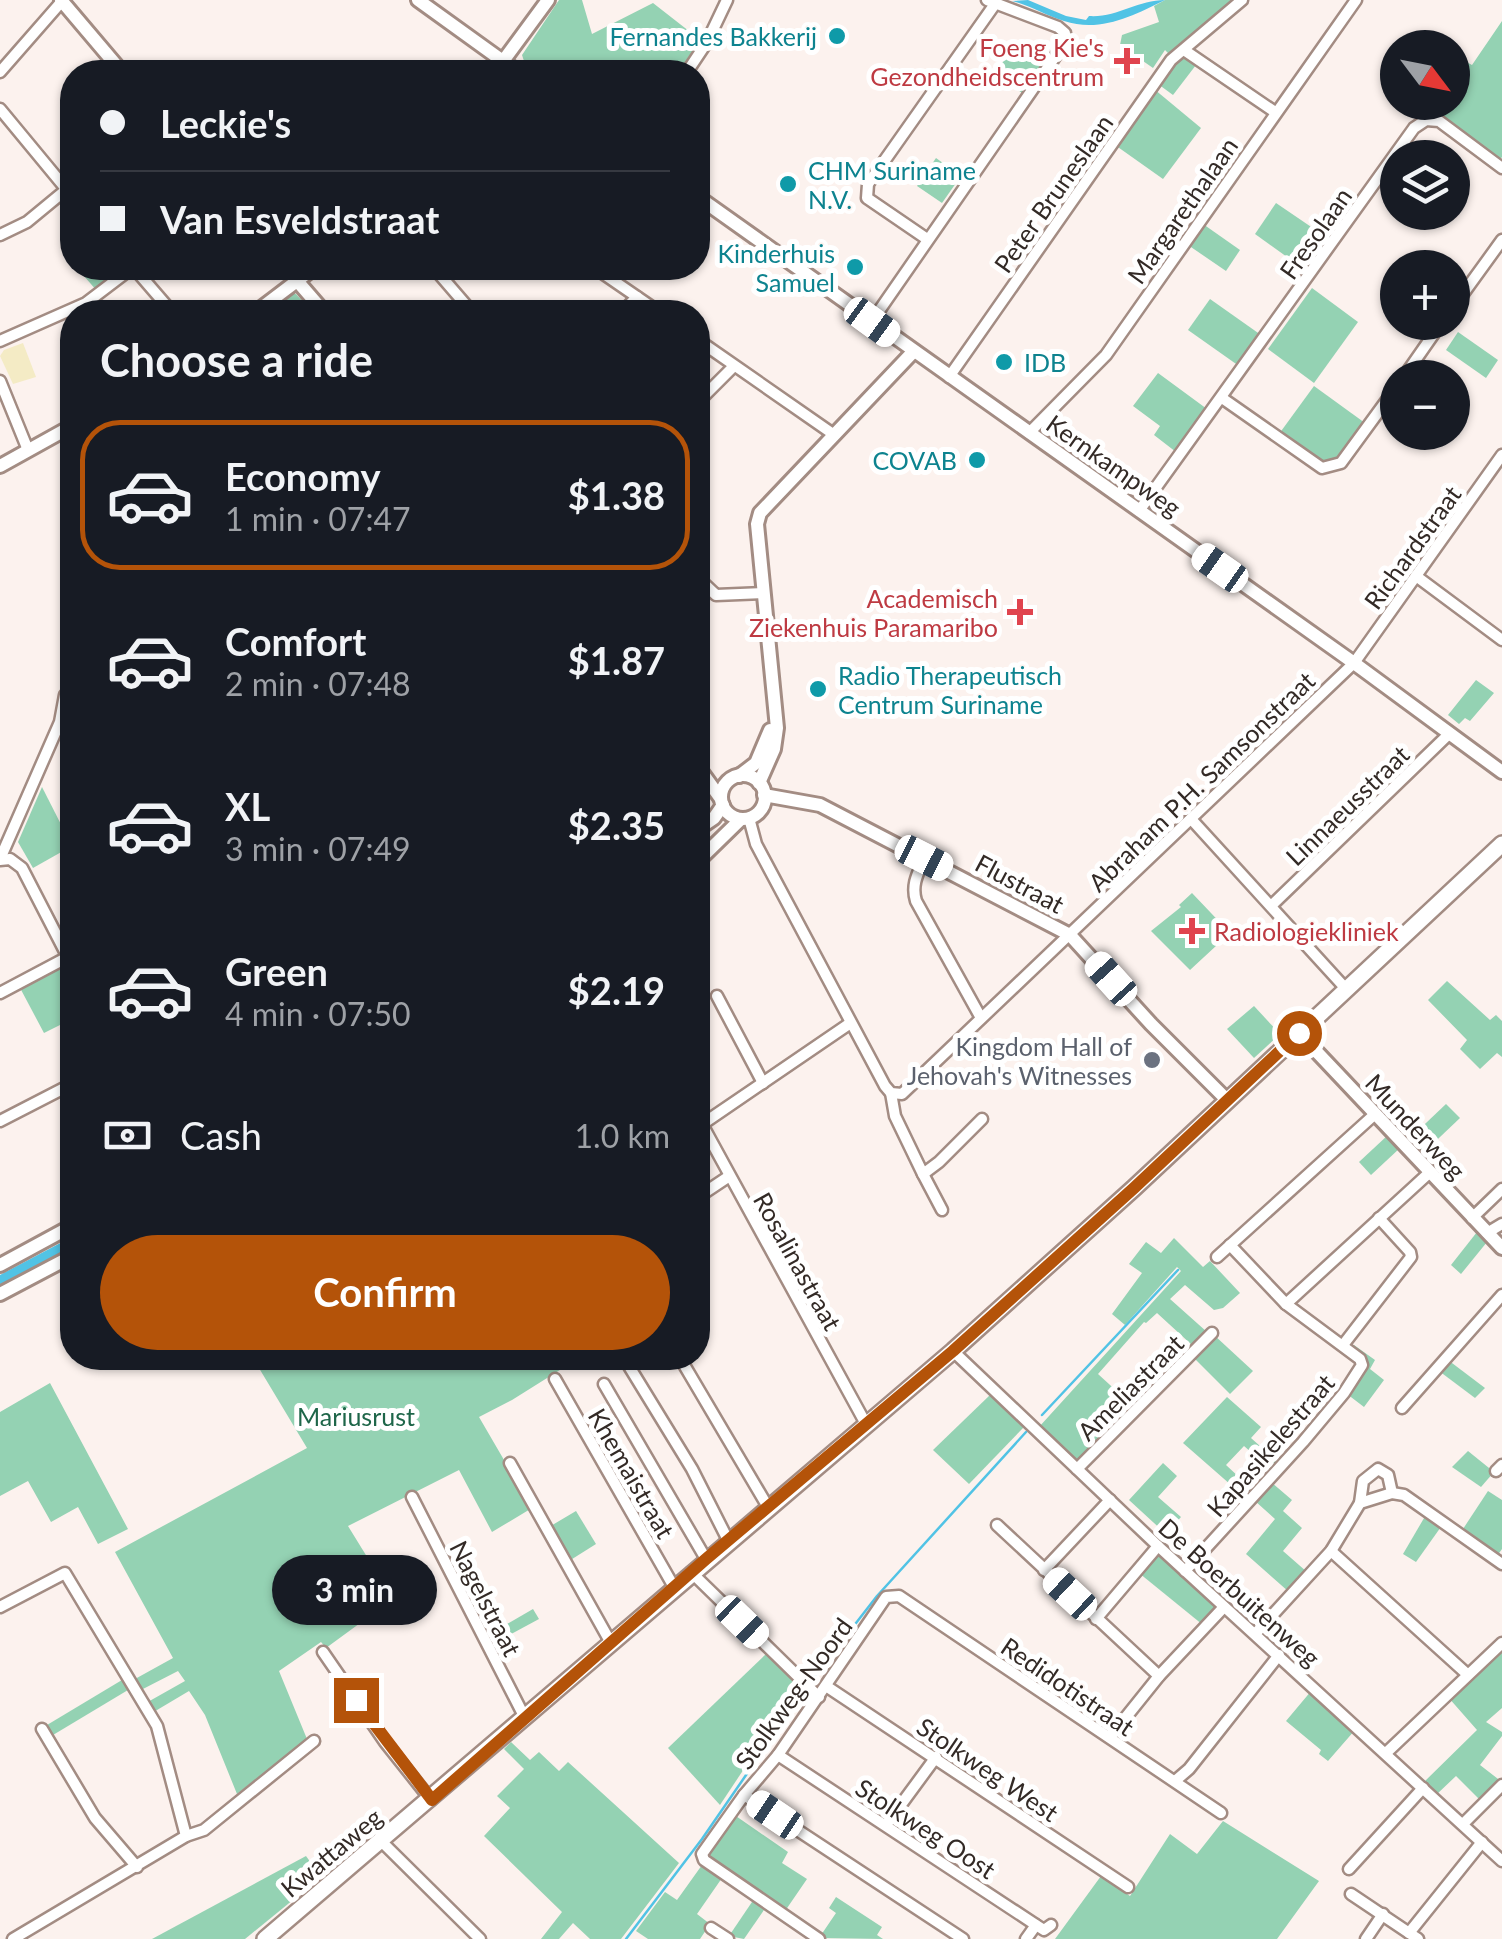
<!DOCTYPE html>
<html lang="en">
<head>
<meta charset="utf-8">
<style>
  body { margin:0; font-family:Lato,sans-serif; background:#242831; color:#f1f3f6; height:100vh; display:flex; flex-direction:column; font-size:38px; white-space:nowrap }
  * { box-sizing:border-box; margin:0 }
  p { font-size:32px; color:#9ea1a6 }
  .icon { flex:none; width:55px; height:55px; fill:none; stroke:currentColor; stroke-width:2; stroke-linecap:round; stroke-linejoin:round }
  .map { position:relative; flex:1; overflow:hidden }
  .sheet { position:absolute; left:60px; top:300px; width:650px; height:1070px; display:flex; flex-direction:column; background:#171b24; border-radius:40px; box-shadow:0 2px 8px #0004 }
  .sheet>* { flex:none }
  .guide { position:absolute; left:60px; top:60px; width:650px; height:220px; border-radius:40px; box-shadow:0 2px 8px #0004; display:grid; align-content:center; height:220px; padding:0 40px; background:#171b24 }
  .needle { width:65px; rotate:122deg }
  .buttons { position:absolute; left:1380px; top:30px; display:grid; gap:20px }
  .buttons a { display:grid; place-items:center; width:90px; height:90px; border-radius:50%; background:#171b24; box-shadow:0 2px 8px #0004; font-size:50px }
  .end { position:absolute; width:45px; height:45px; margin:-22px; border:12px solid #b45309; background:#fff; box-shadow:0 0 0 5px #fff }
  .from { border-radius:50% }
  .bubble { position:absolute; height:70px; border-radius:35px; background:#171b24; box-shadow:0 2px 8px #0004; font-size:32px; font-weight:700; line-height:70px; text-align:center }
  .car { position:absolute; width:30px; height:60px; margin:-30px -15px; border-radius:12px; box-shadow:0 0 8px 2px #0007; background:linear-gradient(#fff 24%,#345 0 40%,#fff 0 76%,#345 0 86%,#fff 0) }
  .guide b { display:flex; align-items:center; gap:35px; height:95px; font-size:38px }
  .guide b+b { border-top:2px solid #363941 }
  .guide i { width:25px; height:25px; background:#f1f3f6 }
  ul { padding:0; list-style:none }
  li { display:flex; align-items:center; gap:30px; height:150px; margin:0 20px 15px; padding:0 20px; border:5px solid transparent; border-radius:40px }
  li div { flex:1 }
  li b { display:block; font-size:38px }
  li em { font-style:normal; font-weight:700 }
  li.selected { border-color:#b45309 }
  li>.icon { width:90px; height:90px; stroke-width:1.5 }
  h2 { padding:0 40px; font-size:45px; line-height:120px }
  .pay { display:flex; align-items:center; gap:25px; height:110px; padding:0 40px; font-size:38px }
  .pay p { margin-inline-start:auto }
  .primary-button { display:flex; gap:20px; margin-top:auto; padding:20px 40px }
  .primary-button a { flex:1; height:115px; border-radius:60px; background:#b45309; color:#fff; font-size:40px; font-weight:700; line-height:115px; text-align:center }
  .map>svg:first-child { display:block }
  .green { fill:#94d2b3 }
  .sand { fill:#f4ebc5 }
  .water { fill:#51c3e5 }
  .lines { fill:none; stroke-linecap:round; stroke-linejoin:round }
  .stream { stroke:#51c3e5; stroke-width:2.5 }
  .canal { stroke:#51c3e5; stroke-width:9 }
  .minor-casing { stroke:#a38c83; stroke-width:15 }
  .tertiary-casing { stroke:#a38c83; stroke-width:18 }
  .primary-casing { stroke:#a38c83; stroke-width:20 }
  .minor { stroke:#fff; stroke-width:10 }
  .tertiary { stroke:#fff; stroke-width:12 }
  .primary { stroke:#fff; stroke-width:15 }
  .route { stroke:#b45309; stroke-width:12 }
  .culture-dot { fill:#0f9aa8; stroke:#fff; stroke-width:4 }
  .health-dot { fill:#e0444e; stroke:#fff; stroke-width:4 }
  .worship-dot { fill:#6b7280; stroke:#fff; stroke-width:4 }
  .labels { text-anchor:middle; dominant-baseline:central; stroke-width:10; stroke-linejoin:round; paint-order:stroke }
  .culture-label { font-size:25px; fill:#0d838f; stroke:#fff; text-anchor:end }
  .health-label { font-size:25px; fill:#be3a42; stroke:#fff; text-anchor:end }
  .street-label { font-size:25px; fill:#332a26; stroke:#fff }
  .worship-label { font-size:25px; fill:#5b616d; stroke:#fff; text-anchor:end }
  .park-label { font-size:25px; fill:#1e6649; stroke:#fff }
</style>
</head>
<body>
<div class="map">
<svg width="1502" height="1939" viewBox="0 0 1502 1939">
  <rect width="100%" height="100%" fill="#fcf2ee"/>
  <g class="green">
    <polygon points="559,0 582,0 592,34 653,3 694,35 689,46 694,49 678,72 540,72 524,61 522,55"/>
    <polygon points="1165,0 1236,0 1170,55 1165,50 1153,68 1120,45 1122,35 1159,22 1154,6"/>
    <polygon points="1502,21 1502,157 1499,161 1429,117 1437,103 1452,102 1453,74 1461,59 1472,65"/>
    <polygon points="1014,46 1040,63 1041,67 1022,93 995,73"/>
    <polygon points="1184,57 1196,65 1173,95 1158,84 1173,64"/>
    <polygon points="1154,89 1201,128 1163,179 1115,145"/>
    <polygon points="936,158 961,176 942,203 917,186"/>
    <polygon points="1276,203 1323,235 1301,267 1255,234"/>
    <polygon points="1203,224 1240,250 1226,271 1188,245"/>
    <polygon points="77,268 122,268 97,291"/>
    <polygon points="1312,288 1358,322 1314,383 1268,349"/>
    <polygon points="289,294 296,294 307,306 299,312 264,312"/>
    <polygon points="1210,299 1261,335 1239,366 1188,330"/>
    <polygon points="1458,332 1498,360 1486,378 1446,350"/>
    <polygon points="1158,373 1207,409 1176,452 1154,435 1160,426 1133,406"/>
    <polygon points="1314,386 1365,423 1340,458 1322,464 1279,434"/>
    <polygon points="1476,680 1494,693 1470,721 1465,718 1459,724 1448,715"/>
    <polygon points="42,787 72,846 33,868 18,842"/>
    <polygon points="1192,893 1230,933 1190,970 1151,931 1181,907 1179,905"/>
    <polygon points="65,963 72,974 72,1019 44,1033 19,986"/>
    <polygon points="1447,981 1490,1020 1496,1015 1502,1021 1502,1057 1497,1053 1480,1069 1460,1049 1467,1040 1428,1000"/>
    <polygon points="1254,1006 1280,1034 1254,1058 1227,1029"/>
    <polygon points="1446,1104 1460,1118 1420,1156 1406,1142"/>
    <polygon points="1388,1135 1400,1148 1371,1175 1359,1162"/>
    <polygon points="1477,1232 1487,1242 1461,1274 1451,1265"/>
    <polygon points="1174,1238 1203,1267 1210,1261 1240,1293 1223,1308 1214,1310 1185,1285 1170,1299 1207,1332 1193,1346 1157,1313 1146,1323 1144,1322 1098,1374 1133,1406 1082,1458 1074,1459 1039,1427 1181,1271 1177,1267 1125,1325 1112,1314 1142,1273 1129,1264 1146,1242 1161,1253"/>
    <polygon points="1214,1335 1253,1371 1230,1394 1192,1356"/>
    <polygon points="1354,1345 1375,1360 1370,1369 1384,1380 1364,1407 1347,1394 1361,1375 1351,1348"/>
    <polygon points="253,1358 579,1358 512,1400 479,1417 532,1508 492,1532 459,1470 348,1526 393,1599 326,1648 321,1642 279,1671 307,1739 237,1794 205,1715 189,1691 152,1713 146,1703 185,1681 178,1671 141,1690 135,1679 173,1658 115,1552 307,1448"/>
    <polygon points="1448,1360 1485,1388 1475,1398 1439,1371"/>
    <polygon points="50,1383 128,1529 98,1544 78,1507 51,1522 28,1481 0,1496 0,1412"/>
    <polygon points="990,1395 1024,1427 969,1484 933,1450"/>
    <polygon points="1227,1397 1261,1427 1251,1438 1279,1463 1273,1471 1244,1446 1226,1465 1254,1491 1247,1499 1183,1443"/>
    <polygon points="1468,1451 1494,1472 1481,1487 1452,1467"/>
    <polygon points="1163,1463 1177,1476 1158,1497 1181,1517 1166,1534 1129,1500"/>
    <polygon points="1271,1482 1292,1500 1283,1511 1302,1528 1283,1551 1307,1572 1289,1592 1246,1554 1275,1519 1255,1501"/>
    <polygon points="1488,1491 1502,1500 1502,1549 1497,1556 1461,1532"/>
    <polygon points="576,1511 596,1544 569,1561 549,1527"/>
    <polygon points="1427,1513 1443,1524 1416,1562 1403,1554"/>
    <polygon points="1158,1553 1216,1604 1216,1609 1203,1625 1139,1573"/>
    <polygon points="533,1609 539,1619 493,1644 488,1635"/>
    <polygon points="1502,1648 1502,1708 1486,1722 1502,1732 1502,1736 1480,1765 1502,1782 1482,1802 1456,1776 1436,1795 1423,1783 1477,1730 1448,1697"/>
    <polygon points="766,1654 799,1686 720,1805 668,1748"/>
    <polygon points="122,1680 128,1690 53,1735 47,1725"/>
    <polygon points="1312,1690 1355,1730 1328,1761 1319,1754 1321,1750 1286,1721"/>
    <polygon points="511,1742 530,1760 539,1752 559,1771 568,1762 679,1863 621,1939 590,1939 573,1923 559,1939 541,1939 562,1912 484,1836 510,1808 497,1796 524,1769 504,1749"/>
    <polygon points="733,1814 788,1852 782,1863 807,1879 783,1914 703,1860"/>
    <polygon points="1223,1821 1319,1881 1277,1939 1055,1939 1101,1876 1130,1896 1170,1834 1197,1854"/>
    <polygon points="306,1856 321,1877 245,1939 152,1939"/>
    <polygon points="702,1865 722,1878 697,1914 710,1924 700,1939 648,1939 636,1931 665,1892 677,1900"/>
    <polygon points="836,1897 882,1927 877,1935 883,1939 819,1938 836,1913 829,1908"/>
    <polygon points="754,1899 766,1907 744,1939 729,1936"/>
  </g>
  <polygon class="sand" points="23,343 36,377 13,384 0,356 4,350"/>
  <path class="water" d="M1028,0L1066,16L1086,20L1089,16C1116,18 1138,0 1165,0C1133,16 1100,33 1064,21C1047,16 1029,5 1012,1Z"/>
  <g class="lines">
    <g class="stream">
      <polyline points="1042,1415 1178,1270"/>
      <polyline points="811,1681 877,1596 1026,1432"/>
      <polyline points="626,1939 702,1839 806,1688"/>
    </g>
    <polyline class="canal" points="0,1280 72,1242"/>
    <defs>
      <g id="minor">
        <polyline points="1184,50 1275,112"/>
        <polyline points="0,72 63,0"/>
        <polyline points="687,72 707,42 727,0"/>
        <polyline points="0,109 72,196"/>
        <polyline points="0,235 27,222 67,189"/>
        <polyline points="927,239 867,198 868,184 995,4"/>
        <polyline points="134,268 172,312"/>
        <polyline points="434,268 472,312"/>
        <polyline points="595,268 659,312"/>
        <polyline points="1452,309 1502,240"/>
        <polyline points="622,312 637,297"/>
        <polyline points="872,321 1064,44 1065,33 1058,27 987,0"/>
        <polyline points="698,340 833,434"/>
        <polyline points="0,341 86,303 132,268"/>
        <polyline points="949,377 1171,60 1242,0"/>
        <polyline points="1403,378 1442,322"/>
        <polyline points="0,381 28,450"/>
        <polyline points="1222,398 1322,468 1341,463 1398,385"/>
        <polyline points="698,402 734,366"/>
        <polyline points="1029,433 1106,355 1356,0"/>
        <polyline points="1139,511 1414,128 1426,120 1439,121 1502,168"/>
        <polyline points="1416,576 1502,640"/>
        <polyline points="698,578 716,595 764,593"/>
        <polyline points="749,818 756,844 885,1086 891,1093 902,1094 1354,663 1502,455"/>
        <polyline points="1192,820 1347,990"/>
        <polyline points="0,859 60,722 65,695 72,688"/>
        <path d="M924,859C918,873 911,885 916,901L981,1018"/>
        <polyline points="0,860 10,859 22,868 72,965"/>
        <polyline points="1272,905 1450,733"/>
        <polyline points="0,993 68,957"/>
        <polyline points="717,996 763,1083"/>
        <polyline points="891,1093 895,1116 923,1174 939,1162 982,1119"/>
        <polyline points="698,1117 866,1424"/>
        <polyline points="0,1121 72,1084"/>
        <polyline points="701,1125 849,1024"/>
        <polyline points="923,1174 942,1210"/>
        <polyline points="698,1197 728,1177"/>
        <polyline points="1472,1218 1502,1189"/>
        <polyline points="1487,1233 1502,1224"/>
        <polyline points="1217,1257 1374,1115"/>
        <polyline points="1286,1304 1429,1173"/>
        <polyline points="1343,1345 1411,1257 1410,1252 1379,1218"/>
        <polyline points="953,1351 1158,1546 1502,1861"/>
        <polyline points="624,1358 692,1469 728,1540"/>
        <polyline points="680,1358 768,1507"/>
        <polyline points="555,1379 674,1587"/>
        <polyline points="604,1384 706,1559"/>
        <polyline points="1402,1408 1502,1295"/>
        <polyline points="510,1463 611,1643"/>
        <polyline points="1077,1469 1212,1333"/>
        <polyline points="1496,1471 1502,1465"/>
        <polyline points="412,1497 525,1718"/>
        <polyline points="1360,1503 1363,1481 1378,1469 1388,1475 1392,1493"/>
        <polyline points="997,1525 1159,1676"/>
        <polyline points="1331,1551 1467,1674"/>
        <polyline points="1044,1570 1110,1500"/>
        <polyline points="1185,1571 1303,1442 1344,1393 1362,1365 1360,1359 1286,1304 1230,1245"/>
        <polyline points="691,1572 819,1697"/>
        <polyline points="0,1607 65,1573 157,1726 186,1836"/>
        <polyline points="1096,1619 1158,1546"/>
        <polyline points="1255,1634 1331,1551 1360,1503 1392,1493 1404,1495 1502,1564"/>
        <polyline points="323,1652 385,1742 431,1800"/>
        <polyline points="826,1686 1128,1887"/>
        <polyline points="42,1729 95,1818 137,1867"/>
        <polyline points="1110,1737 1159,1676 1224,1607"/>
        <polyline points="1386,1753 1502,1643"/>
        <polyline points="778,1755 1036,1925 1044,1930 1051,1925"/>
        <polyline points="1175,1781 1189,1769 1279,1655"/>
        <polyline points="744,1795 963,1939"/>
        <polyline points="1463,1824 1502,1785"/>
        <polyline points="886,1825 936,1757"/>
        <polyline points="382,1842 480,1939"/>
        <polyline points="1349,1869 1423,1788"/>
        <polyline points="1351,1894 1418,1939"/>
        <polyline points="711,1928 728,1939"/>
        <polyline points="1409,1933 1482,1842"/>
        <polyline points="13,1939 186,1836 204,1830 314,1741"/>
        <polyline points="819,1939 704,1860 702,1854 744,1795 778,1755 886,1597 899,1596 1221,1813"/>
        <polyline points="1026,1939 1036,1925"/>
        <polyline points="1366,1939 1383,1914"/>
      </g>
      <g id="tertiary">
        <polyline points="61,0 122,72"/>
        <polyline points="418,0 518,72"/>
        <polyline points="495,72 548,0"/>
        <polyline points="698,197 1354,663 1502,772"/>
        <polyline points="286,268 324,312"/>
        <polyline points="256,312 314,268"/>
        <polyline points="0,466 72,426"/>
        <polyline points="698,767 721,799"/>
        <circle cx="743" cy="797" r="22"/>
        <polyline points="739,776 756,763 770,730"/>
        <polyline points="759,783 774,749 777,728 757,524 760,513 913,352"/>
        <polyline points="764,795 820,805 1070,935 1151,1024 1227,1100"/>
        <polyline points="698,829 714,818 723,805"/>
        <polyline points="698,861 741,819"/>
        <polyline points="1299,1033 1502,1248"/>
        <polyline points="0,1265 72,1226"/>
        <polyline points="0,1294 72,1256"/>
      </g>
      <polyline id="primary" points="265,1939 953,1351 1134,1188 1502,844"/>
    </defs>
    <use href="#minor" class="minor-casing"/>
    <use href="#tertiary" class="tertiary-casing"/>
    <use href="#primary" class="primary-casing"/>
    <use href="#minor" class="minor"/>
    <use href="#tertiary" class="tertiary"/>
    <use href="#primary" class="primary"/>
  </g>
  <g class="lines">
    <polyline class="route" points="356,1700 432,1800 706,1559 953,1351 1134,1188 1299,1033"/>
  </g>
  <g class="culture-dot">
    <circle cx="837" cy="36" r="10"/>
    <circle cx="788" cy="184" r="10"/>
    <circle cx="855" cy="267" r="10"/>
    <circle cx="1004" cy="362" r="10"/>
    <circle cx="977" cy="460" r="10"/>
    <circle cx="818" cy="689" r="10"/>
  </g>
  <g class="health-dot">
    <path d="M1122 46h10v10h10v10h-10v10h-10v-10h-10v-10h10z"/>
    <path d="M1015 597h10v10h10v10h-10v10h-10v-10h-10v-10h10z"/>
    <path d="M1187 916h10v10h10v10h-10v10h-10v-10h-10v-10h10z"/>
  </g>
  <circle class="worship-dot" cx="1152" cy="1060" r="10"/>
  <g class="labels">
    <g class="culture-label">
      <text x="817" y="36">Fernandes Bakkerij</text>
      <text x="808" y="170" text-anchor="start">CHM Suriname<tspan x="808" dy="29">N.V.</tspan></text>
      <text x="835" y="253">Kinderhuis<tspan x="835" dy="29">Samuel</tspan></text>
      <text x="1024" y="362" text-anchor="start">IDB</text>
      <text x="957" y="460">COVAB</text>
      <text x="838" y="675" text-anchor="start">Radio Therapeutisch<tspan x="838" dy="29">Centrum Suriname</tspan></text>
    </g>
    <g class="health-label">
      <text x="1104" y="47">Foeng Kie's<tspan x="1104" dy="29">Gezondheidscentrum</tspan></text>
      <text x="998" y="598">Academisch<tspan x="998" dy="29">Ziekenhuis Paramaribo</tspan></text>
      <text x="1214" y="931" text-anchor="start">Radiologiekliniek</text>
    </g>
    <g class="street-label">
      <text transform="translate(1053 193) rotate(-55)">Peter Bruneslaan</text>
      <text transform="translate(1182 210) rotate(-55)">Margarethalaan</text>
      <text transform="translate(1315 233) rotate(-55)">Fresolaan</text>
      <text transform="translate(1114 465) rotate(35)">Kernkampweg</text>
      <text transform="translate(1412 547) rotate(-54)">Richardstraat</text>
      <text transform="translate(1201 781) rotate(-44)">Abraham P.H. Samsonstraat</text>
      <text transform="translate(1347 805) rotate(-44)">Linnaeusstraat</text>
      <text transform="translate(1020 883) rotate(28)">Flustraat</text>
      <text transform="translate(1416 1126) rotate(47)">Munderweg</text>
      <text transform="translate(798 1261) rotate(61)">Rosalinastraat</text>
      <text transform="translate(1130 1387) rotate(-45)">Ameliastraat</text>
      <text transform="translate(1270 1445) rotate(-49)">Kapasikelestraat</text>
      <text transform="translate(632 1473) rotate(60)">Khemaistraat</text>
      <text transform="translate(1240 1592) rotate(42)">De Boerbuitenweg</text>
      <text transform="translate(486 1598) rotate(63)">Nagelstraat</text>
      <text transform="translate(1068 1686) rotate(34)">Redidotistraat</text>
      <text transform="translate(793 1693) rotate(-54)">Stolkweg-Noord</text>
      <text transform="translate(988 1769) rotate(34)">Stolkweg West</text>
      <text transform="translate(926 1828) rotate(33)">Stolkweg Oost</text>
      <text transform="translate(331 1852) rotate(-40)">Kwattaweg</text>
    </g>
    <g class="worship-label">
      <text x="1132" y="1046">Kingdom Hall of<tspan x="1132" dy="29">Jehovah's Witnesses</tspan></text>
    </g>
    <g class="park-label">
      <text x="356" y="1416">Mariusrust</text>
    </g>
  </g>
</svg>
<div class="buttons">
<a><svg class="needle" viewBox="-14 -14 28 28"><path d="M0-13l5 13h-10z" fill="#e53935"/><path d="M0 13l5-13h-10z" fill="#9ea1a6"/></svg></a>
<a><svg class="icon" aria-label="layers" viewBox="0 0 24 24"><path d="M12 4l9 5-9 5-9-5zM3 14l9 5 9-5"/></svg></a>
<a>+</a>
<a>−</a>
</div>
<i class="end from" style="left:1299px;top:1033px"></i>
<i class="end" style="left:356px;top:1700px"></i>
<div class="bubble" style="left:272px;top:1555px;width:165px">3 min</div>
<i class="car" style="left:872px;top:322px;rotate:126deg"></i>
<i class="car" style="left:1220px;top:568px;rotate:305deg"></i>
<i class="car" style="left:924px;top:858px;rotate:117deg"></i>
<i class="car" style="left:1111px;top:979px;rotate:318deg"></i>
<i class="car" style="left:1070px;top:1594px;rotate:313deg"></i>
<i class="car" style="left:742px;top:1622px;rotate:134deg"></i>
<i class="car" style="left:775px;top:1815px;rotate:304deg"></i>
<div class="guide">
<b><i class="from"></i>Leckie's</b>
<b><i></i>Van Esveldstraat</b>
</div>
<section class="sheet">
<h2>Choose a ride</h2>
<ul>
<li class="selected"><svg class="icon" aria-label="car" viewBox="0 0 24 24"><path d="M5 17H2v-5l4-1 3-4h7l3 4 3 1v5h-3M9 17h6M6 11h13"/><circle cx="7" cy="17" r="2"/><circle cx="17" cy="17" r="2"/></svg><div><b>Economy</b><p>1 min · 07:47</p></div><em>$1.38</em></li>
<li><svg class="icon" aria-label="car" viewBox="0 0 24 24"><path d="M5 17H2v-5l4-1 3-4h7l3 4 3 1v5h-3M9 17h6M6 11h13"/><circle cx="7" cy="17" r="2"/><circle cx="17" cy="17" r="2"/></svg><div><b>Comfort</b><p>2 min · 07:48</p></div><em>$1.87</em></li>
<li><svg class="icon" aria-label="car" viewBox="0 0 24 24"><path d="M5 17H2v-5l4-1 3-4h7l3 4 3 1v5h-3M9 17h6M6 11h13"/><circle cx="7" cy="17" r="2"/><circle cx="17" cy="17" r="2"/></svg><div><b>XL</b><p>3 min · 07:49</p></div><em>$2.35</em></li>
<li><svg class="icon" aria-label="car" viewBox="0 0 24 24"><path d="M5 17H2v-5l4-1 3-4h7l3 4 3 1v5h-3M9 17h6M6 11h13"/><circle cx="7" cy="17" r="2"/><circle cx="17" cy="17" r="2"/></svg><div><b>Green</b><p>4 min · 07:50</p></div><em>$2.19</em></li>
</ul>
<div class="pay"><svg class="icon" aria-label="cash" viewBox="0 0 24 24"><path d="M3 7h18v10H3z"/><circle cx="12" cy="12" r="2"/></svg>Cash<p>1.0 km</p></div>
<div class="primary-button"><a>Confirm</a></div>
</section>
</div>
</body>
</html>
